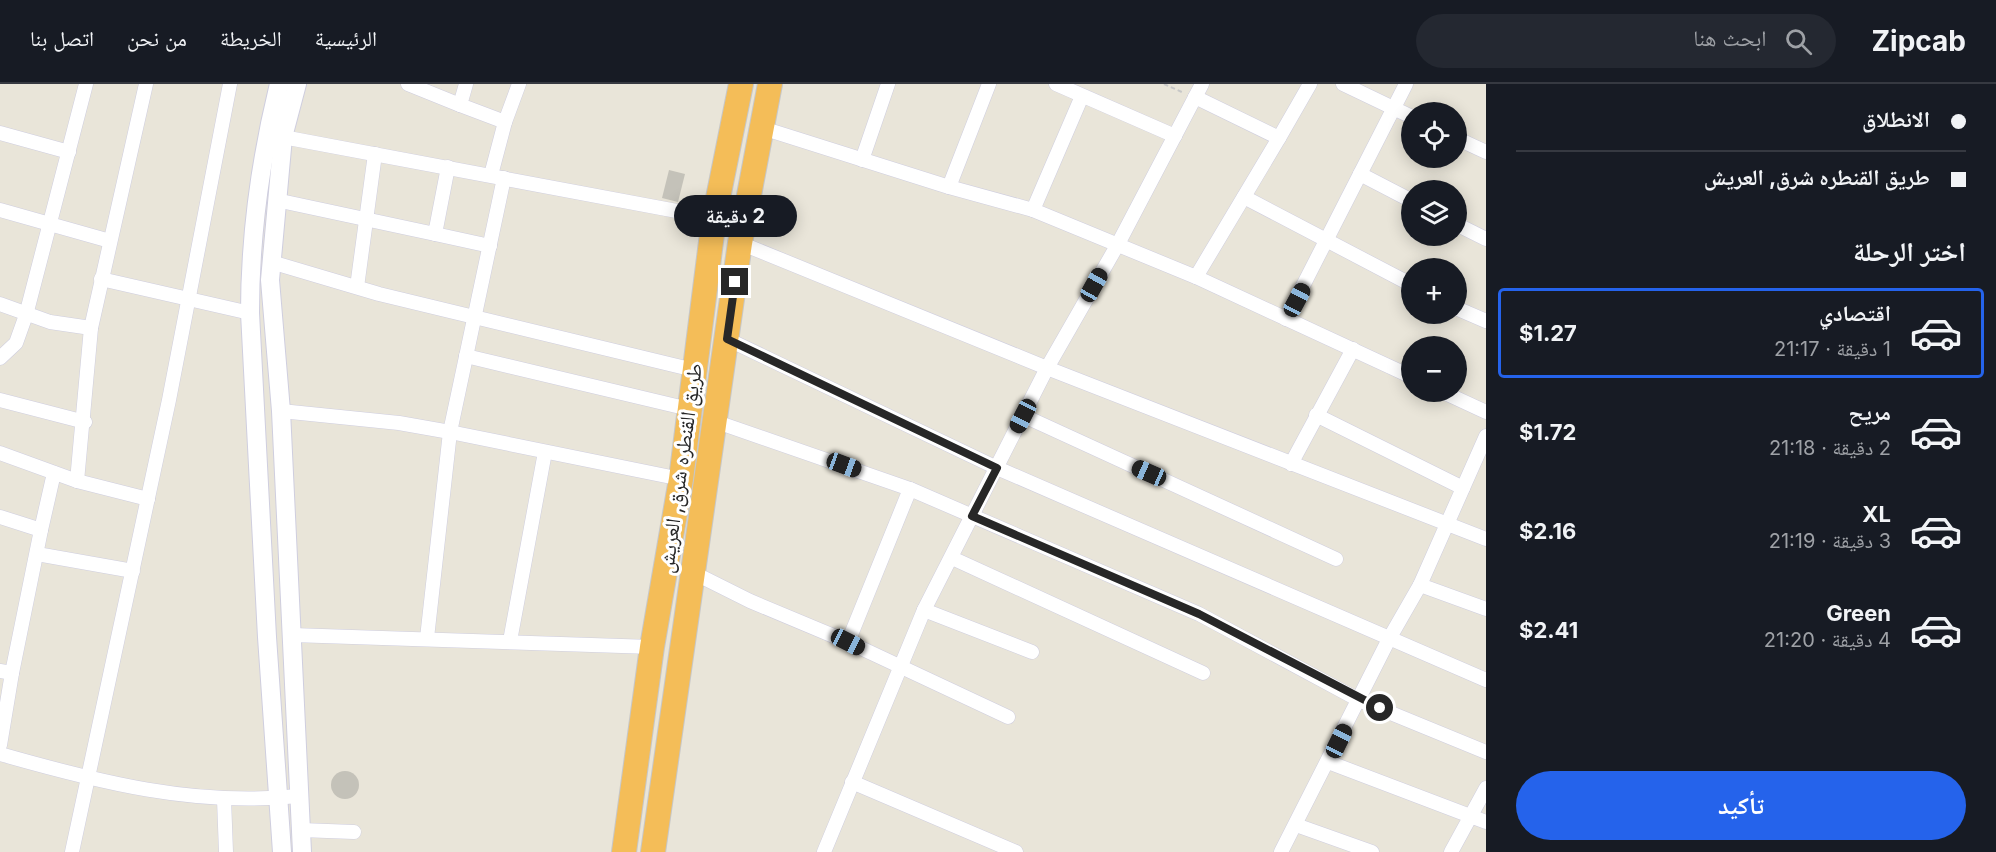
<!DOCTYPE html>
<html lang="ar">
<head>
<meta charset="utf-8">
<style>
  body { margin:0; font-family:Inter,"Noto Naskh Arabic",sans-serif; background:#242831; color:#f1f3f6; direction:rtl; height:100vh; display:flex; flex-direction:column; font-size:22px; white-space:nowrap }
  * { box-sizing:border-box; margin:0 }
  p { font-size:20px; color:#9ea1a6 }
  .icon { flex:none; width:33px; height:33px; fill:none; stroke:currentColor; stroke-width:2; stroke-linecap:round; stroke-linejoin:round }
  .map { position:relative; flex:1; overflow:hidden; direction:ltr }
  .side { display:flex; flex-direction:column; background:#171b24; width:510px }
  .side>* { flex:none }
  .top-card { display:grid; align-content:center; height:132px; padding:0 30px; background:#171b24 }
  .fabs { position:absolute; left:1401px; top:18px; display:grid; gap:12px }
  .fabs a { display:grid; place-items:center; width:66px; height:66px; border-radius:50%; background:#171b24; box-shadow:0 3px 15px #0003; font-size:30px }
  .end { position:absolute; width:27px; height:27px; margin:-14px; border:8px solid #272727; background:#fff; box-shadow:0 0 0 3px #fff }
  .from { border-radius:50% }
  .bubble { position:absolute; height:42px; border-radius:21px; background:#171b24; box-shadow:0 3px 15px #0003; font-size:20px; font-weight:700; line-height:42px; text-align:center; direction:rtl }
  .car { position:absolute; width:18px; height:36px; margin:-18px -9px; border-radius:8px; box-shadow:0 0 4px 2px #0007; background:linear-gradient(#222 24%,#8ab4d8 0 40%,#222 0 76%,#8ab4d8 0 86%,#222 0) }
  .top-card b { display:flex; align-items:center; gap:21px; height:57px; font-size:22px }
  .top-card b+b { border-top:2px solid #363941 }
  .top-card i { width:15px; height:15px; background:#f1f3f6 }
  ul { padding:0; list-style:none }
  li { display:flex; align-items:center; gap:18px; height:90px; margin:0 12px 9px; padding:0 18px; border:3px solid transparent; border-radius:6px }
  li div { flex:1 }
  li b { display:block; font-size:22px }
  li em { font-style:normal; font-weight:700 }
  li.active { border-color:#2563eb }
  li>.icon { width:54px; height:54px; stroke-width:1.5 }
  h2 { padding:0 30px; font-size:27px; line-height:72px }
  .button { display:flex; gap:12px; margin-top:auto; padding:12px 30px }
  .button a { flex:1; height:69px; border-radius:36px; background:#2563eb; color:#fff; font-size:24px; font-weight:700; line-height:69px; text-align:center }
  header { display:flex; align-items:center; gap:36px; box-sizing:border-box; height:84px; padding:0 30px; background:#171b24; border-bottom:2px solid #363941 }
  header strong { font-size:28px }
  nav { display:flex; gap:33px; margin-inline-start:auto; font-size:21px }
  .search { width:420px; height:54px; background:#242831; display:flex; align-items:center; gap:15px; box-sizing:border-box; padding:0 21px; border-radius:33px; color:#9ea1a6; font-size:22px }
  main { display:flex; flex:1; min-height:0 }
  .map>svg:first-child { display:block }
  .building { fill:#c4c2b9 }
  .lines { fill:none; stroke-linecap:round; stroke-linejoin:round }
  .street-casing { stroke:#cfcedf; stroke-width:15 }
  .secondary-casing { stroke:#cfcedf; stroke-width:20 }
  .highway-casing { stroke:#c7c7c7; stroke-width:26 }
  .path { stroke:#c7c7c7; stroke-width:2; stroke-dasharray:4.5 3; stroke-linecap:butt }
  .street { stroke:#fff; stroke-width:14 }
  .secondary { stroke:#fff; stroke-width:18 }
  .highway { stroke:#f4bd58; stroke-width:24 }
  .route { stroke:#272727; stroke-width:8 }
  .labels { text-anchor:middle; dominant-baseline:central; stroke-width:6; stroke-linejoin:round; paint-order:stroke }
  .street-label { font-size:21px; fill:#272727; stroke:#fff }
</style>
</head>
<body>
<header>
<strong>Zipcab</strong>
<div class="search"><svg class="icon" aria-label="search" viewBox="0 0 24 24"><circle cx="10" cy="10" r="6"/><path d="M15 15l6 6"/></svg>ابحث هنا</div>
<nav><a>الرئيسية</a><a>الخريطة</a><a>من نحن</a><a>اتصل بنا</a></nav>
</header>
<main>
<section class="side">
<div class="top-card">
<b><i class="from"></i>الانطلاق</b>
<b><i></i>طريق القنطره شرق, العريش</b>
</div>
<h2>اختر الرحلة</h2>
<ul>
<li class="active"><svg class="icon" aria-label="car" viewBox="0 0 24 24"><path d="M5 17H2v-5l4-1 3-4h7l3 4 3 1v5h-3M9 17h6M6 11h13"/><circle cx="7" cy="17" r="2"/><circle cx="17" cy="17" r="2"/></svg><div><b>اقتصادي</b><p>1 دقيقة · 21:17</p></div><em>$1.27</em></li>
<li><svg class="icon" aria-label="car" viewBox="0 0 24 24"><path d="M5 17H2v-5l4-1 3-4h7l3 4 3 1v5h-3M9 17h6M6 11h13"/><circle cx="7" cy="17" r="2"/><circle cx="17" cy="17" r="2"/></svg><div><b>مريح</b><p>2 دقيقة · 21:18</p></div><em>$1.72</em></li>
<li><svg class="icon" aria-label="car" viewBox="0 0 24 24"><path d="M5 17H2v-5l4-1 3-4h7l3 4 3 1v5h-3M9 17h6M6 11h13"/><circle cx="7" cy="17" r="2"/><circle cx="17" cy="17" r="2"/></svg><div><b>XL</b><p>3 دقيقة · 21:19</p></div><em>$2.16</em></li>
<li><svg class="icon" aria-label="car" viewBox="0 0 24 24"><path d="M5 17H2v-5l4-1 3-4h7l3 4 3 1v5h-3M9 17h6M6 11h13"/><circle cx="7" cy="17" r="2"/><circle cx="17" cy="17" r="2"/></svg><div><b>Green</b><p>4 دقيقة · 21:20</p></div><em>$2.41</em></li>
</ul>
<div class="button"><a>تأكيد</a></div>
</section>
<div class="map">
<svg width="1486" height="768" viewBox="0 0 1486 768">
  <rect width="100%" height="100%" fill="#e9e5d9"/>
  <g class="building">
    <polygon points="669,86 685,90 678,118 662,114"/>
    <circle cx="345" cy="701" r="14"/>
  </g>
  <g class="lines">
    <defs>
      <g id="street">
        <polyline points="408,0 460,21"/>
        <polyline points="466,0 460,21 505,38"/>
        <polyline points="1056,0 1175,52"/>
        <polyline points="1343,0 1412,33"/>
        <polyline points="1195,13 1279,54 1196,193"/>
        <polyline points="762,44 949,103 1033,126 1196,193 1412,293"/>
        <polyline points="0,49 69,68"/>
        <polyline points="283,53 714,134"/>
        <polyline points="1279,54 1310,0"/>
        <polyline points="1456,54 1486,68"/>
        <polyline points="862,76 888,0"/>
        <polyline points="1360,90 1412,117"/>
        <polyline points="491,91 505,38 519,0"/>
        <polyline points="949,103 989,0"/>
        <polyline points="1244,113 1412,201"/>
        <polyline points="276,116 435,150 448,83"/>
        <polyline points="0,126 110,157"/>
        <polyline points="1033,126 1082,12"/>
        <polyline points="1456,140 1486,155"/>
        <polyline points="435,150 490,162"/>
        <polyline points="740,159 1047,284 1486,455"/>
        <polyline points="271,178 379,210 694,286"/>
        <polyline points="101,195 250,229"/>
        <polyline points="357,203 375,70"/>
        <polyline points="0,220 50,238 91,244"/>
        <polyline points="1456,224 1486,237"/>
        <polyline points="1286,235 1406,0"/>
        <polyline points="727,255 997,384 1486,596"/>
        <polyline points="466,272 689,325"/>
        <polyline points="0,274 16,259 26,231 86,0"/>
        <polyline points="1443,308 1486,328"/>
        <polyline points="0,316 85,338"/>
        <polyline points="281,327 399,339 450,348 681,395"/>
        <polyline points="1316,331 1463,404"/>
        <polyline points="1024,332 1336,475"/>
        <polyline points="714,337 910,405 1199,530 1359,616 1486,668"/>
        <polyline points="0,369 77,397 148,415"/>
        <polyline points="1291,380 1353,265"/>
        <polyline points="77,397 91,244 146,0"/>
        <polyline points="0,433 41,446 12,589"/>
        <polyline points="41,446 54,389"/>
        <polyline points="37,470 133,487"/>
        <polyline points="952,474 1203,589"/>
        <polyline points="692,488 750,517 848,558 1008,633"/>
        <polyline points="1420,501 1486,525"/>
        <polyline points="924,526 1032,568"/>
        <polyline points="292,551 652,563"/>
        <polyline points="427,554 450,348 504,94"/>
        <polyline points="510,557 545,368"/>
        <polyline points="848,558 910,405"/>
        <polyline points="0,587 12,589 0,661"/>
        <path d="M0,670C98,698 196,723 298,712"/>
        <polyline points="1328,678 1486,738"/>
        <polyline points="852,698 1016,768"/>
        <polyline points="224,715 226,768"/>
        <polyline points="1296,741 1372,768"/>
        <polyline points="301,746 354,748"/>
        <polyline points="72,768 169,316 230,0"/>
        <polyline points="824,768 924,526 1047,284 1118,160 1202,0"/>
        <polyline points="1281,768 1389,555 1420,501 1486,352"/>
        <polyline points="1451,768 1486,704"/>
      </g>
      <g id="secondary">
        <path d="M279,0C261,73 250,153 250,229L267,553L282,768"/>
        <polyline points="297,0 283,53 270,196 281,327 302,768"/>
      </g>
      <g id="highway">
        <polyline points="624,768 652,563 681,395 714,134 741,0"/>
        <polyline points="653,768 740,159 770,0"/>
      </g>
    </defs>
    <use href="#street" class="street-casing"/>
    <use href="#secondary" class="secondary-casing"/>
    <use href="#highway" class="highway-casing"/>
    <polyline class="path" points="1164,0 1184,9"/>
    <use href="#street" class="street"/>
    <use href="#secondary" class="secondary"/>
    <use href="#highway" class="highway"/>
  </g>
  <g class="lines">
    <polyline class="route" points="735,198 727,255 997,384 972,432 1199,530 1380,624"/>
  </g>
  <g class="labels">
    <g class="street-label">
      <text transform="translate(680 384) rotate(-82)">طريق القنطره شرق, العريش</text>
    </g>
  </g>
</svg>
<div class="fabs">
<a><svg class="icon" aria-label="locate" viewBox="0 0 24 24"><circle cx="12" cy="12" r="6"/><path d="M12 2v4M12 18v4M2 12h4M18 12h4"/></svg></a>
<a><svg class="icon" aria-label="layers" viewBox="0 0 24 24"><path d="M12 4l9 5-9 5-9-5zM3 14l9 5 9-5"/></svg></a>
<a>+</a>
<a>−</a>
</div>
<i class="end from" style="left:1380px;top:624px"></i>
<i class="end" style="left:735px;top:198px"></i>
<div class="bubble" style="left:674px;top:111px;width:123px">2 دقيقة</div>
<i class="car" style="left:1094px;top:201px;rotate:29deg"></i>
<i class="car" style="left:1297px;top:216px;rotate:28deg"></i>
<i class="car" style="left:1023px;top:332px;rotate:207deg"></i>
<i class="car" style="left:844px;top:381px;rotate:110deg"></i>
<i class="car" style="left:1149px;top:389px;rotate:294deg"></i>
<i class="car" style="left:848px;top:558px;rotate:117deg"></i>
<i class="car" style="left:1339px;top:657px;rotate:26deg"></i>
</div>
</main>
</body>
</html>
